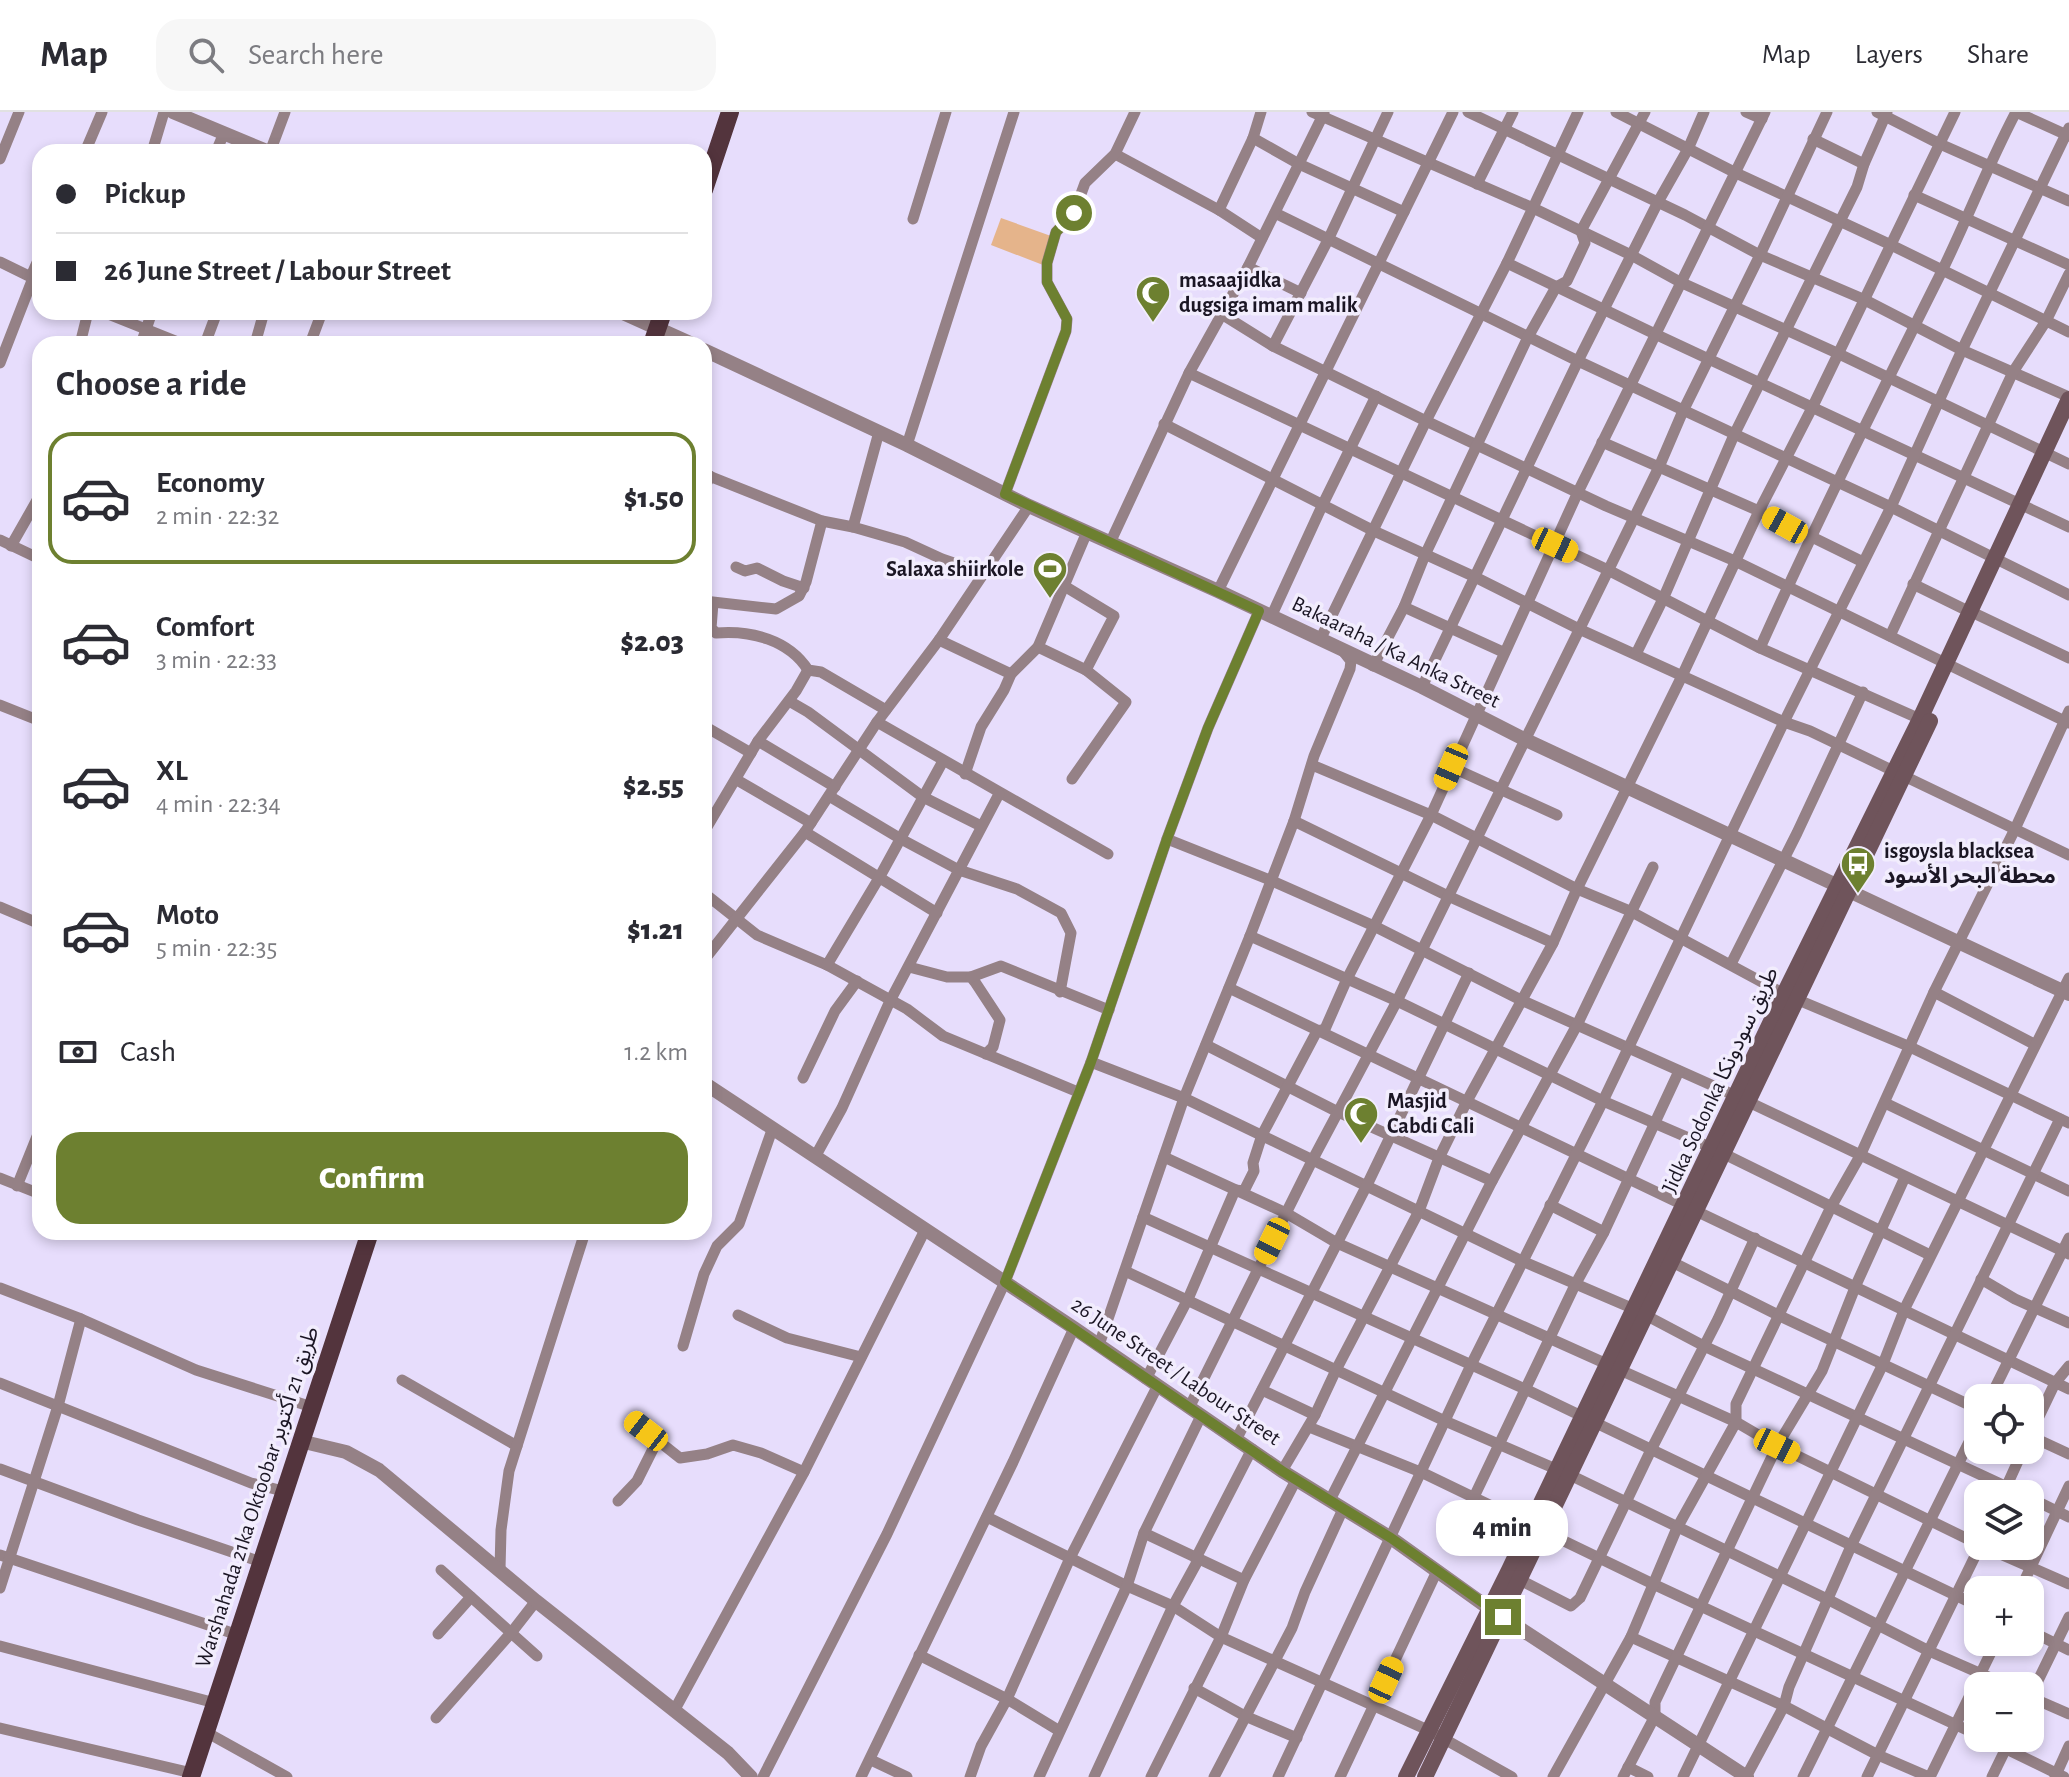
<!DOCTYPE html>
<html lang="en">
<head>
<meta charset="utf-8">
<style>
  body { margin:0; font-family:"Alegreya Sans","Noto Sans Arabic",sans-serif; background:#f7f7f7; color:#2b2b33; height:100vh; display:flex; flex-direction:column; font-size:30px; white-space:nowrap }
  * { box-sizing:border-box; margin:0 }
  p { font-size:26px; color:#7c7c81 }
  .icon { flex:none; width:44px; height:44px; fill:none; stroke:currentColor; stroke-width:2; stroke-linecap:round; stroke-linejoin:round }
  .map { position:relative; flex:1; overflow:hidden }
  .sheet { position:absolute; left:32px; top:224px; width:680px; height:904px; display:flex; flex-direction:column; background:#fff; border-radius:24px; box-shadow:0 4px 12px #0003 }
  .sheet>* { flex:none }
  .hud { position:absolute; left:32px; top:32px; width:680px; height:176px; border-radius:24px; box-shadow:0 4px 12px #0003; display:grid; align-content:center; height:176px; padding:0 24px; background:#fff }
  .fabs { position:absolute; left:1964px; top:1272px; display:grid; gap:16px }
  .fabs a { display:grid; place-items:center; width:80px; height:80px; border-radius:16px; background:#fff; box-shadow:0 4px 12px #0003; font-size:40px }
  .end { position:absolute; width:36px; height:36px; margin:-18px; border:10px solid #6d8030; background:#fff; box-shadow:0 0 0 4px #fff }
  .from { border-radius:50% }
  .bubble { position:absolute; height:56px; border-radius:24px; background:#fff; box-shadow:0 4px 12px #0003; font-size:26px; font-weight:800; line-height:56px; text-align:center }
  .car { position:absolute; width:24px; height:48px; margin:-24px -12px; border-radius:10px; box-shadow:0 0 6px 2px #0007; background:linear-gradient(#f5c518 24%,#345 0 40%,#f5c518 0 76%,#345 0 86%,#f5c518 0) }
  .hud b { display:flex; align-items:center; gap:28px; height:76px; font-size:30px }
  .hud b+b { border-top:2px solid #e1e1e2 }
  .hud i { width:20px; height:20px; background:#2b2b33 }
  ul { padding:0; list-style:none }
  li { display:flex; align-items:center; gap:24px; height:132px; margin:0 16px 12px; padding:0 8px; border:4px solid transparent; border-radius:24px }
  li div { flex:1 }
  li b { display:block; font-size:30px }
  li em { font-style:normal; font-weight:800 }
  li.selected { border-color:#6d8030 }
  li>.icon { width:72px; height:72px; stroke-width:1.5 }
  h2 { padding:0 24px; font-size:36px; line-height:96px }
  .pay { display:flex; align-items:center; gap:20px; height:88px; padding:0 24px; font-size:30px }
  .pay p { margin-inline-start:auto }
  .cta { display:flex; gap:16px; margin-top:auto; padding:16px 24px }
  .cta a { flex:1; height:92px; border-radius:24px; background:#6d8030; color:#fff; font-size:32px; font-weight:800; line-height:92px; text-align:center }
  header { display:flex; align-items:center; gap:48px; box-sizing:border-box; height:112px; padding:0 40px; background:#fff; border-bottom:2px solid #e1e1e2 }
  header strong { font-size:38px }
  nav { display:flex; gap:44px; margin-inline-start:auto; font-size:28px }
  .search { width:560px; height:72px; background:#f7f7f7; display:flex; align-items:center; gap:20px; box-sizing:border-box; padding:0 28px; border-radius:24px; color:#7c7c81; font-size:30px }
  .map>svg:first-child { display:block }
  .green { fill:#e5b48b }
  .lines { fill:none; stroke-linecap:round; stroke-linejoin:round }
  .minor { stroke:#958186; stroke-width:11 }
  .tertiary { stroke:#958186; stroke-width:14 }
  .secondary { stroke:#6f545b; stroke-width:16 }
  .primary { stroke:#53343d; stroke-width:18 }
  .route { stroke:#6d8030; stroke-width:10 }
  .labels { text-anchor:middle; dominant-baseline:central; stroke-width:7; stroke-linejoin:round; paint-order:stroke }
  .poi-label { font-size:22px; font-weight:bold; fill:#1b1624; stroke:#f2edfd; text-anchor:start }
  .street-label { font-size:22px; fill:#1b1624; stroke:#f2edfd }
</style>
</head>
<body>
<header>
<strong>Map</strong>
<div class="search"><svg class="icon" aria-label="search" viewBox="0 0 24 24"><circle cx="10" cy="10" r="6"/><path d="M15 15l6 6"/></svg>Search here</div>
<nav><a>Map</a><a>Layers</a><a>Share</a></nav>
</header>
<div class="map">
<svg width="2069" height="1665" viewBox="0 0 2069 1665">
  <rect width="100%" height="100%" fill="#e7ddfc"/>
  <polygon class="green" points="1001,106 1051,124 1043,153 991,133"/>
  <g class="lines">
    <g class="minor">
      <polyline points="1312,0 1533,96 1631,143 1680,170 1837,241 2069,352"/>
      <polyline points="1468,0 1685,103 1760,143 1863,187 1962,238 2069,285"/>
      <polyline points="1616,0 1736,61 1889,132 2069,220"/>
      <polyline points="1746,0 1762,7"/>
      <polyline points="1877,0 1940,32 2069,89"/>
      <polyline points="2016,0 2069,24"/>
      <polyline points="1253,26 1299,52 1404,100"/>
      <polyline points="1813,27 1864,52"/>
      <polyline points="85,40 102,0"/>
      <polyline points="152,40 164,0"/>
      <polyline points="216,40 224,21"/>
      <polyline points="270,40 285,0"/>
      <polyline points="1115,42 1219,98 1262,126"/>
      <polyline points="0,47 19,0"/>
      <polyline points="1477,72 1513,0"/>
      <polyline points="1914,83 2069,153"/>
      <polyline points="1219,98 1253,26 1261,0"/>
      <polyline points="1275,101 1578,249 1891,395 2069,483"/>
      <polyline points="913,107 946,0"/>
      <polyline points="0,150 39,169"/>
      <polyline points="1507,151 1655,222 2069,415"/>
      <polyline points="1248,155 1301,181"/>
      <polyline points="31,164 40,144"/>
      <polyline points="103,200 183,232"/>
      <polyline points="1220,201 1273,234 1426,309 1606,394 1735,449 2069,611"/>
      <polyline points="80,232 88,200"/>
      <polyline points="141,232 152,200"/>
      <polyline points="205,232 217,200"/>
      <polyline points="255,232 264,200"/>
      <polyline points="310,232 322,200"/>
      <polyline points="1273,234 1328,128 1388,0"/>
      <polyline points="0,251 33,166"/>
      <polyline points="1189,261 1608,458 1760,536 1920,607"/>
      <polyline points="1164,312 1374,419 1475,465 1579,517 1784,610 1810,619 2069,743"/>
      <polyline points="1602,330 1759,399 1863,450"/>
      <polyline points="907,333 1014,0"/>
      <polyline points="704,362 822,409 853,415 905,430 942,447 983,461"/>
      <polyline points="704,377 710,364"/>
      <polyline points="1005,382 1066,219 1067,207 1047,170 1047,151 1056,120 1074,101 1085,71 1115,42 1135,0"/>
      <polyline points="853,415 879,320"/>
      <polyline points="0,428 40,447"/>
      <polyline points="1110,431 1189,261 1248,155 1324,1"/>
      <polyline points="11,434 40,383"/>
      <polyline points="736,455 745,459 757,456 783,469 804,476"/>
      <polyline points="1913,472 1968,499"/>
      <polyline points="1066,475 1114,504 1086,558"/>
      <polyline points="1218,479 1453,0"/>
      <polyline points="704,489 776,497 799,484 806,470 822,409"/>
      <path d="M713,491L711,516L716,521C751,518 789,528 808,558L821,560L886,598"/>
      <polyline points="1404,495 1503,540"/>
      <polyline points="1978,503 2069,546"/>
      <polyline points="1271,505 1322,394 1376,284"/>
      <polyline points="1890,524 2013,260 2046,209 2069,162"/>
      <polyline points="939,528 1011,562"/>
      <polyline points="1320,528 1426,309 1507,151 1578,0"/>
      <polyline points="1038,535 1086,558 1126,590 1072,667"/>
      <path d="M1760,536C1817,409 1879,285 1941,161C1967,108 1988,53 2016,0"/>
      <polyline points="1636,542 1663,487 1734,323 1857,75 1864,52 1887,0"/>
      <polyline points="1373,554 1404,495 1425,443 1528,225 1556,175 1567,169 1585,131 1581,119 1645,0"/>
      <polyline points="1422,575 1578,249 1658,90 1688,37 1704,0"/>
      <polyline points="789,589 808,600 923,685 981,714"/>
      <polyline points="0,593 40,609"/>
      <polyline points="877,610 1108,742"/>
      <polyline points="704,614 751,641"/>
      <polyline points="758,629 835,675"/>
      <polyline points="1312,653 1431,703 1577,777 1630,799 1784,882 1908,934 2069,1011"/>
      <polyline points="1451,655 1557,703"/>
      <polyline points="965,662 981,615 1004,578 1011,562 1038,535 1087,420"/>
      <polyline points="737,668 811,711"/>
      <polyline points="829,684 901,727 959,758 1017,777 1061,801 1071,821 1060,880"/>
      <polyline points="1294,709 1448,784 1553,831"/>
      <polyline points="704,720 758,629 796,579 808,558"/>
      <polyline points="805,720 937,801"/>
      <polyline points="1167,727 1270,768 1374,814 1521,888 1736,984 2069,1142"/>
      <polyline points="704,781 757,823 827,853 907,897 943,924 1078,980"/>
      <polyline points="0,795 40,812"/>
      <polyline points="1250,824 1397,889 1603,989 1712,1036 1930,1143"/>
      <polyline points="704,848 805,720 877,610 939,528 1029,394"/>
      <polyline points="1731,852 1797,721 1863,580"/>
      <polyline points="827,853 879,766 943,649"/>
      <polyline points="909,855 947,865 971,865 975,870 1000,908 993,935 986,942"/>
      <polyline points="971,865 1001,854 1109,898"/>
      <polyline points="1229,876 2069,1277"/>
      <polyline points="1934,880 2034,932"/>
      <polyline points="1206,933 1338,1000 1492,1069"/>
      <polyline points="1091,950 1184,986 1522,1149 1634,1197 1704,1234 2022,1382"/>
      <polyline points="803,966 835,899 857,869"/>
      <polyline points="1885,991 2069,1079"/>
      <polyline points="815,1045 842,996 890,889 999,682"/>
      <polyline points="1164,1045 1286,1101 1337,1131 1736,1310 1777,1334 1978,1432"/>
      <polyline points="0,1066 40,1082"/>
      <polyline points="17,1074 40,1017"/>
      <polyline points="1550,1093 1604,1120"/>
      <polyline points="1143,1105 1525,1277 1978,1494"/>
      <polyline points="1672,1150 1780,1204 1978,1297"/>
      <polyline points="1125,1159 1445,1309 1556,1357"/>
      <polyline points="1981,1167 2015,1187 2069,1211"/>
      <polyline points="0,1176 81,1207 196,1258 312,1295"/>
      <polyline points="738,1203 787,1226 861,1245"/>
      <polyline points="1099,1233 1184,986 1250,824 1294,709 1314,644 1350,557 1351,549 1343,539"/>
      <polyline points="683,1234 704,1162 717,1134 739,1112 772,1018"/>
      <polyline points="1146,1267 1188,1187 1235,1078 1244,1079 1254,1059 1253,1051 1262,1023 1317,919 1325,917 1347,867 1431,703 1578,380 1765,0"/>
      <polyline points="402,1268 517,1334"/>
      <polyline points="0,1271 251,1371 283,1379"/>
      <polyline points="1262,1278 1315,1303"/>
      <polyline points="1990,1286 2069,1126"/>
      <polyline points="1189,1296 1313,1047 1397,889 1659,355 1683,299 1760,143 1827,0"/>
      <polyline points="632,1308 680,1346 707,1342 733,1333 761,1341 804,1360"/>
      <polyline points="1309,1315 1423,1361 1653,1472 1978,1623"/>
      <polyline points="2030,1323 2055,1271 2069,1254"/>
      <polyline points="2030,1324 2069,1342"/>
      <polyline points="1236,1328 1367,1073 1469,861"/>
      <polyline points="0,1357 138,1408 261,1450"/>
      <polyline points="1282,1359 1315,1303 1336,1258 1419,1099 1439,1046 1467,989 1553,831 1577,777 1682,564 1759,399 1813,294 1955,0"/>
      <polyline points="1568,1362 1827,1487 1929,1539 2009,1574"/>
      <polyline points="2003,1382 2023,1338"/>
      <polyline points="1474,1385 1575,1173 1604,1120 1679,959"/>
      <polyline points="2030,1386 2069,1405"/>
      <polyline points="1330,1388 1492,1069 1577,913 1653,755"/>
      <polyline points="618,1389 637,1369 658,1327"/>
      <polyline points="987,1405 1127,1474 1173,1494 1221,1525 1430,1619 1512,1665"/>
      <polyline points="1144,1421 1244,1468"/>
      <polyline points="1982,1434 2069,1472"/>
      <polyline points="0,1443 238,1523"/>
      <polyline points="500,1457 501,1418 509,1359 585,1120"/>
      <polyline points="441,1458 537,1544"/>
      <polyline points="1520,1468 1571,1494 1580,1486 1651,1338 1718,1207 1755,1126"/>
      <polyline points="0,1476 58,1294 81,1207"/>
      <polyline points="2020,1478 2069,1374"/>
      <polyline points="2030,1519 2069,1538"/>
      <polyline points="438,1522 471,1485"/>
      <polyline points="1631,1525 1784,1594 1878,1643 1929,1665"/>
      <polyline points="0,1534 215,1591"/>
      <polyline points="919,1543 1007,1587 1058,1618"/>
      <polyline points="1194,1576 1245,1604 1297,1626"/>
      <polyline points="2030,1585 2069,1505"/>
      <polyline points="2030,1585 2069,1602"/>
      <polyline points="674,1599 804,1360 925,1118"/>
      <polyline points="436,1606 511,1521 536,1489"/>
      <polyline points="0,1616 192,1661"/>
      <polyline points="206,1620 287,1665"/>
      <polyline points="1984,1626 2064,1665"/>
      <polyline points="871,1648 907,1665"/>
      <polyline points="1628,1655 1648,1665"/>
      <polyline points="763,1665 887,1422 1005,1170 1091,950 1167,727 1208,616 1259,499"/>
      <polyline points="861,1665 1013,1350 1074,1216"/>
      <polyline points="970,1665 981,1634 1007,1587 1071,1444 1157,1275"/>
      <polyline points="1039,1665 1127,1474 1144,1421 1201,1304"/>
      <polyline points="1094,1665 1173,1494 1196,1452 1197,1444 1252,1337"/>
      <polyline points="1151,1665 1221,1525 1244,1468 1296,1368"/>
      <polyline points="1214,1665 1292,1516 1305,1480 1343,1397"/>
      <polyline points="1278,1665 1471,1253 1603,989 1784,610 1891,395 1962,238 2069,16"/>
      <polyline points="1340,1665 1437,1459"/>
      <polyline points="1553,1665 1631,1525 1677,1416 1736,1310 1736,1292 1831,1095 1860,1044 1934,880 2015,717 2069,599"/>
      <polyline points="1623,1665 1655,1604 1655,1590 1777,1334 1822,1259 1856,1173 1905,1065"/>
      <polyline points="1683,1665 1883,1252 1905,1196 2069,866"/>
      <polyline points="1746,1665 1784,1594 1789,1575 1852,1432 2060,1007"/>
      <polyline points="1803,1665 1978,1312"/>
      <polyline points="1867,1665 1980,1434"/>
      <polyline points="1930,1665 1996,1530"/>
      <polyline points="1992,1665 2011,1626"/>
      <polyline points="2055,1665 2069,1634"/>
    </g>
    <g class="tertiary">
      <polyline points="173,0 269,40"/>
      <polyline points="621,200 692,232"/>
      <polyline points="704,238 907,333 1029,394 1218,479 1422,575 1524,627 2069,882"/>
      <polyline points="704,971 1074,1216 1282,1359 1391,1426 1490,1497 1747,1665"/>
      <polyline points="300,1329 346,1340 379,1358 536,1489 728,1641 751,1665"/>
    </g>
    <g class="secondary">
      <polyline points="1406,1665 1509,1458 1784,882 1920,607 2069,287"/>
      <polyline points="1425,1665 1930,609"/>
    </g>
    <g class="primary">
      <polyline points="704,78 730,0"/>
      <polyline points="652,232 663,200"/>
      <polyline points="191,1665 370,1120"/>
    </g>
  </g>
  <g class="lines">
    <polyline class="route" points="1074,101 1056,120 1047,151 1047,170 1067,207 1066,219 1005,382 1259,499 1208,616 1167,727 1091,950 1005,1170 1282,1359 1391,1426 1503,1505"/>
  </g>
  <defs>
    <symbol id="mosque-pin" viewBox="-11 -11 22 30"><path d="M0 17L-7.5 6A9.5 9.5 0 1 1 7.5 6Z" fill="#6d8030" stroke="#f2edfd"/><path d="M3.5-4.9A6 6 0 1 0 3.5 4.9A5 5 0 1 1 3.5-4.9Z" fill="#fff"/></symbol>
    <symbol id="stadium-pin" viewBox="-11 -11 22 30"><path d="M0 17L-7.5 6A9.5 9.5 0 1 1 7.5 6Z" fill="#6d8030" stroke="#f2edfd"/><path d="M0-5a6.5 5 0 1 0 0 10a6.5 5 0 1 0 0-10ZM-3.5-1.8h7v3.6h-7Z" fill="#fff"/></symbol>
    <symbol id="bus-pin" viewBox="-11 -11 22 30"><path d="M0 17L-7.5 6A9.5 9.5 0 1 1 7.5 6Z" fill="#6d8030" stroke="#f2edfd"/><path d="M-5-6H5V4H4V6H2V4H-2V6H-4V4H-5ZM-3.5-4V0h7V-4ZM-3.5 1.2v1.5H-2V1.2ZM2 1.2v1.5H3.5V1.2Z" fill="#fff"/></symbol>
  </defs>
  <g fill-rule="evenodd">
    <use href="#mosque-pin" x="1133" y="161" width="40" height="54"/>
    <use href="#stadium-pin" x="1030" y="437" width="40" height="54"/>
    <use href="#bus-pin" x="1838" y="732" width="40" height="54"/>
    <use href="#mosque-pin" x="1341" y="982" width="40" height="54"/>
  </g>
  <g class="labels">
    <g class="poi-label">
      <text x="1179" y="168">masaajidka<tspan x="1179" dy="25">dugsiga imam malik</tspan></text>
      <text x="1024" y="457" text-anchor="end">Salaxa shiirkole</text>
      <text x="1884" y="739">isgoysla blacksea<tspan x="1884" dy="25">محطة البحر الأسود</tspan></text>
      <text x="1387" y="989">Masjid<tspan x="1387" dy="25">Cabdi Cali</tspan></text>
    </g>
    <g class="street-label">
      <text transform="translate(1396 540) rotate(26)">Bakaaraha / Ka Anka Street</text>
      <text transform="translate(1720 968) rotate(-65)">Jidka Sodonka طريق سودونكا</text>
      <text transform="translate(1176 1259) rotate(34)">26 June Street / Labour Street</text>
      <text transform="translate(257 1385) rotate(-72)">Warshahada 21ka Oktoobar طريق 21 أكتوبر</text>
    </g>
  </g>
</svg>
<div class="fabs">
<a><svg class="icon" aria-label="locate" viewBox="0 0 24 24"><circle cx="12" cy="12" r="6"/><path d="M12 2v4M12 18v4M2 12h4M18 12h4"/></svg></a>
<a><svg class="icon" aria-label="layers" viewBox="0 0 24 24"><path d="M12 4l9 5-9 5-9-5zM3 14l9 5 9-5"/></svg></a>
<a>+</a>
<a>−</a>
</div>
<i class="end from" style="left:1074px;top:101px"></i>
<i class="end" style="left:1503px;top:1505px"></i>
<div class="bubble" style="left:1436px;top:1388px;width:132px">4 min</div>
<i class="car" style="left:1785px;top:413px;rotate:299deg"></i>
<i class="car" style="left:1555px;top:433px;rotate:115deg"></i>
<i class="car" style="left:1451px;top:655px;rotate:203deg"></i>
<i class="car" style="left:1272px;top:1129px;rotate:206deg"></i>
<i class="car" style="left:646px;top:1319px;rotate:308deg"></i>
<i class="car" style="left:1777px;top:1334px;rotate:116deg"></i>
<i class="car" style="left:1386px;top:1568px;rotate:25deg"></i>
<div class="hud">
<b><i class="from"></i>Pickup</b>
<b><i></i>26 June Street / Labour Street</b>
</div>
<section class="sheet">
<h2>Choose a ride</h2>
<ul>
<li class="selected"><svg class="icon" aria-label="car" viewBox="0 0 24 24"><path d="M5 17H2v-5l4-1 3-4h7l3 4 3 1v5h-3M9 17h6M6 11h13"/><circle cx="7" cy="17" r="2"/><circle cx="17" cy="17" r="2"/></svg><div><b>Economy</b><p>2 min · 22:32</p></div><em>$1.50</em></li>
<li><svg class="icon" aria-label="car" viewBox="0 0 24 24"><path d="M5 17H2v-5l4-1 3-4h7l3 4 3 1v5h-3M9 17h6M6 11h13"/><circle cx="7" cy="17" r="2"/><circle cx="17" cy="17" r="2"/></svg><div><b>Comfort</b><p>3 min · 22:33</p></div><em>$2.03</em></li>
<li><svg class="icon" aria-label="car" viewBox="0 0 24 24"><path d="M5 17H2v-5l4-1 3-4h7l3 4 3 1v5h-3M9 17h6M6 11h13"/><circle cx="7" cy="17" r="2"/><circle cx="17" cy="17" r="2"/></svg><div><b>XL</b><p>4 min · 22:34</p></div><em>$2.55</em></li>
<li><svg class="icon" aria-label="car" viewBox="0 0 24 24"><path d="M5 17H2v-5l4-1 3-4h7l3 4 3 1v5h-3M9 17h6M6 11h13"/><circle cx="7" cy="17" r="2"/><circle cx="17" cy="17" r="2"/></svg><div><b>Moto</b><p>5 min · 22:35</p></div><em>$1.21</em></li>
</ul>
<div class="pay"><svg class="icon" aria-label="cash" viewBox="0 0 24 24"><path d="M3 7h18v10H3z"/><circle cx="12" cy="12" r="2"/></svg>Cash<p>1.2 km</p></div>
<div class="cta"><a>Confirm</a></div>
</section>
</div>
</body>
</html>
